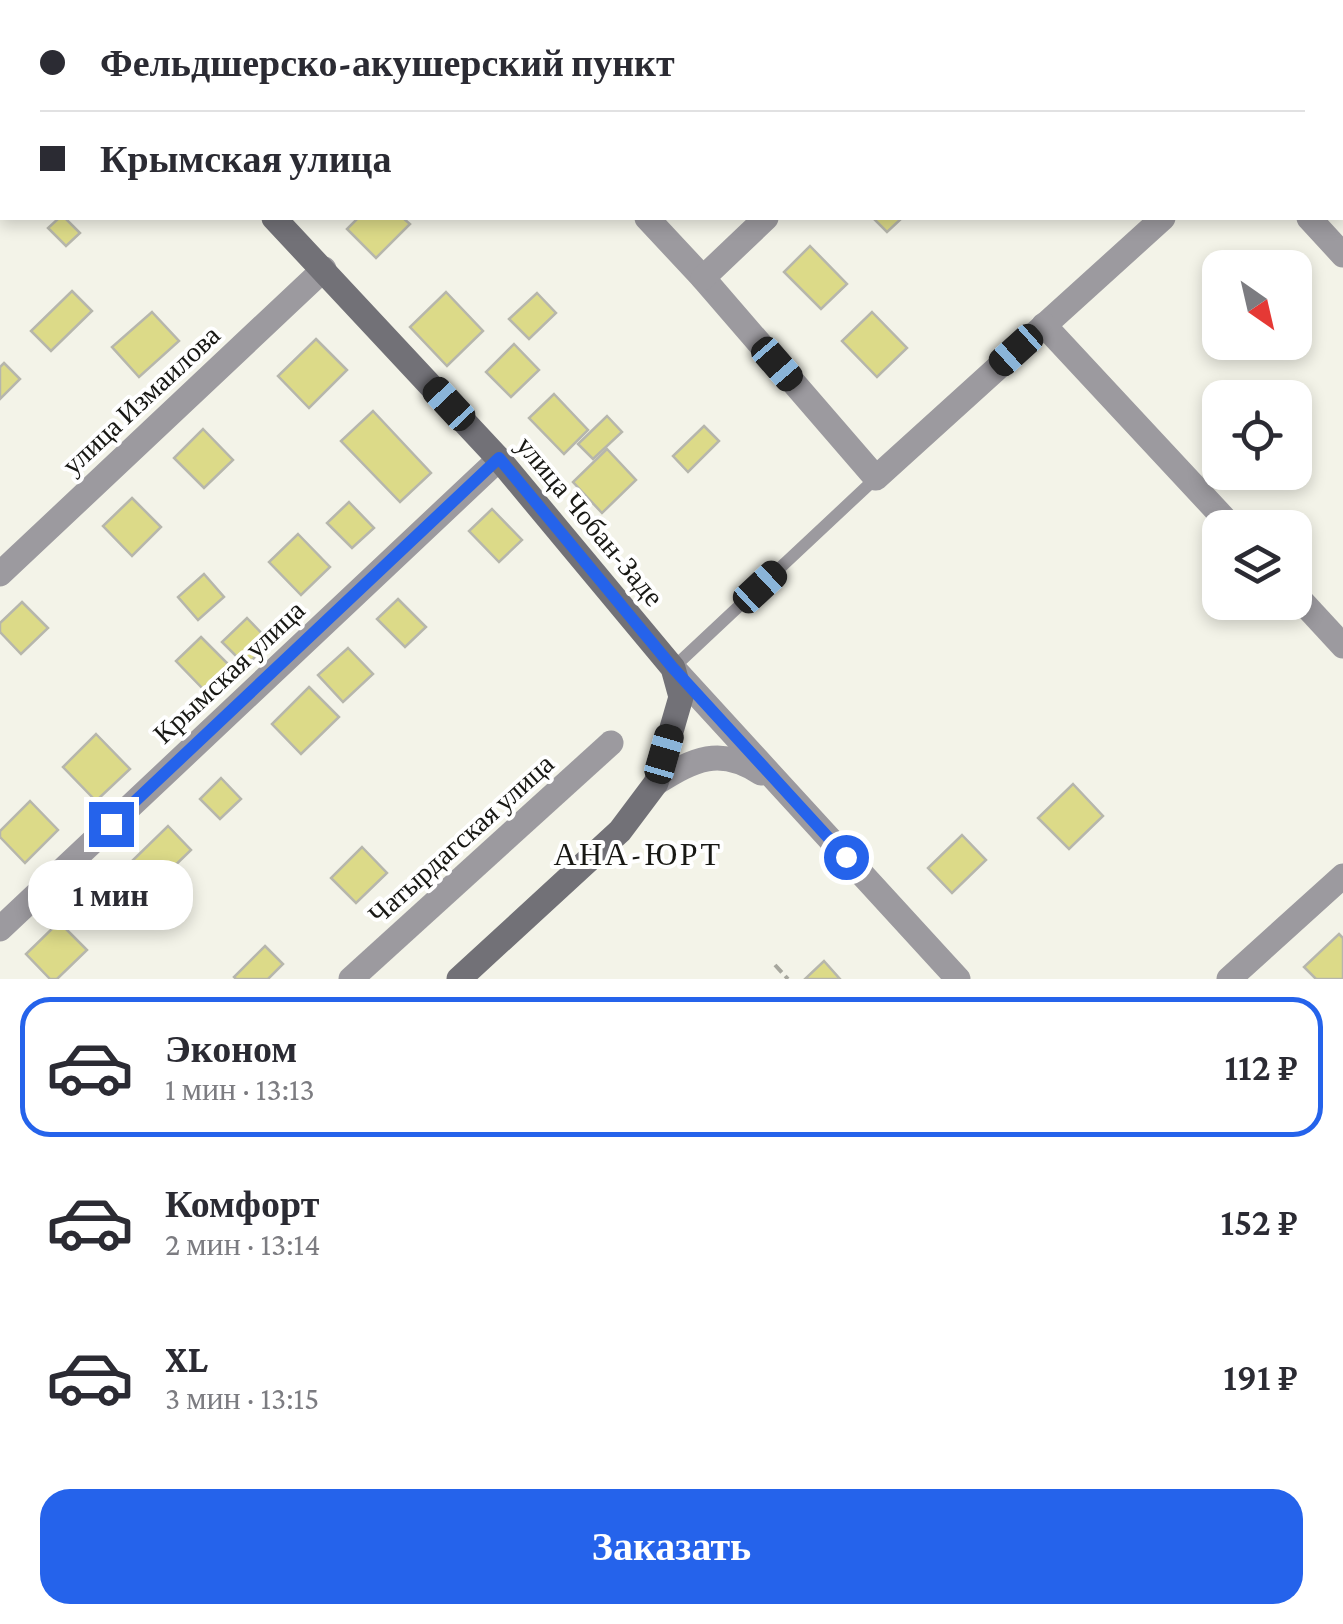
<!DOCTYPE html>
<html lang="ru">
<head>
<meta charset="utf-8">
<style>
  body { margin:0; font-family:"Crimson Pro",serif; background:#f2f2f3; color:#2b2b33; height:100vh; display:flex; flex-direction:column; font-size:38px; white-space:nowrap }
  * { box-sizing:border-box; margin:0 }
  p { font-size:32px; color:#7c7c81 }
  .icon { flex:none; width:55px; height:55px; fill:none; stroke:currentColor; stroke-width:2; stroke-linecap:round; stroke-linejoin:round }
  .map { position:relative; height:979px; overflow:hidden }
  .sheet { display:flex; flex-direction:column; background:#fff; flex:1 }
  .sheet>* { flex:none }
  .top-card { position:absolute; left:0px; top:0px; width:1345px; height:220px; box-shadow:0 5px 15px #0003; display:grid; align-content:center; height:220px; padding:0 40px; background:#fff }
  .needle { width:65px; rotate:146deg }
  .fabs { position:absolute; left:1202px; top:250px; display:grid; gap:20px }
  .fabs a { display:grid; place-items:center; width:110px; height:110px; border-radius:20px; background:#fff; box-shadow:0 5px 15px #0003; font-size:50px }
  .end { position:absolute; width:45px; height:45px; margin:-22px; border:12px solid #2563eb; background:#fff; box-shadow:0 0 0 5px #fff }
  .from { border-radius:50% }
  .bubble { position:absolute; height:70px; border-radius:30px; background:#fff; box-shadow:0 5px 15px #0003; font-size:32px; font-weight:600; line-height:70px; text-align:center }
  .car { position:absolute; width:30px; height:60px; margin:-30px -15px; border-radius:12px; box-shadow:0 0 8px 2px #0007; background:linear-gradient(#222 24%,#8ab4d8 0 40%,#222 0 76%,#8ab4d8 0 86%,#222 0) }
  .top-card b { display:flex; align-items:center; gap:35px; height:95px; font-size:38px }
  .top-card b+b { border-top:2px solid #e1e1e2 }
  .top-card i { width:25px; height:25px; background:#2b2b33 }
  ul { padding:18px 0 0; list-style:none }
  li { display:flex; align-items:center; gap:30px; height:140px; margin:0 20px 15px; padding:0 20px; border:5px solid transparent; border-radius:30px }
  li div { flex:1 }
  li b { display:block; font-size:38px }
  li em { font-style:normal; font-weight:600 }
  li.current { border-color:#2563eb }
  li>.icon { width:90px; height:90px; stroke-width:1.5 }
  .primary-button { display:flex; gap:20px; margin-top:auto; padding:20px 40px }
  .primary-button a { flex:1; height:115px; border-radius:30px; background:#2563eb; color:#fff; font-size:40px; font-weight:600; line-height:115px; text-align:center }
  .map>svg:first-child { display:block }
  .building { fill:#dcda88; stroke:#b6b6ac; stroke-width:2.5 }
  .lines { fill:none; stroke-linecap:round; stroke-linejoin:round }
  .path { stroke:#a7a79e; stroke-width:4; stroke-dasharray:10 5; stroke-linecap:butt }
  .service { stroke:#9c9a9f; stroke-width:12 }
  .minor { stroke:#9c9a9f; stroke-width:25 }
  .secondary { stroke:#727177; stroke-width:25 }
  .route { stroke:#2563eb; stroke-width:12 }
  .labels { text-anchor:middle; dominant-baseline:central; stroke-width:8; stroke-linejoin:round; paint-order:stroke }
  .street-label { font-size:28px; fill:#181814; stroke:#fff }
  .quarter-label { font-size:32px; letter-spacing:2.5px; fill:#181814; stroke:#fff }
</style>
</head>
<body>
<div class="map">
<svg width="1343" height="979" viewBox="0 0 1343 979">
  <rect width="100%" height="100%" fill="#f3f3e8"/>
  <g class="building">
    <polygon points="143,0 186,0 184,2 140,2"/>
    <polygon points="690,0 731,0 729,2 688,2"/>
    <polygon points="881,0 917,0 920,2 879,2"/>
    <polygon points="59,218 65,218 80,233 66,246 48,228"/>
    <polygon points="358,218 403,218 410,224 376,258 347,229"/>
    <polygon points="873,218 902,218 887,232"/>
    <polygon points="810,246 847,284 821,309 784,272"/>
    <polygon points="72,291 92,311 51,351 31,331"/>
    <polygon points="446,292 483,331 447,366 410,327"/>
    <polygon points="537,293 556,313 529,339 509,319"/>
    <polygon points="152,312 179,341 139,377 112,347"/>
    <polygon points="872,312 907,348 877,377 842,341"/>
    <polygon points="316,339 347,370 309,408 278,376"/>
    <polygon points="514,344 539,370 511,397 486,372"/>
    <polygon points="4,363 20,379 0,399 0,367"/>
    <polygon points="554,394 588,430 564,454 529,418"/>
    <polygon points="373,411 431,473 400,502 341,441"/>
    <polygon points="607,416 622,432 593,459 578,444"/>
    <polygon points="704,426 719,441 688,472 673,456"/>
    <polygon points="203,429 233,460 204,488 174,458"/>
    <polygon points="607,449 636,480 602,513 573,482"/>
    <polygon points="132,498 161,527 132,556 103,526"/>
    <polygon points="349,502 374,528 352,548 327,523"/>
    <polygon points="492,509 522,540 499,562 469,531"/>
    <polygon points="298,534 330,567 301,595 269,562"/>
    <polygon points="204,574 224,597 198,620 178,597"/>
    <polygon points="398,599 426,627 405,647 377,619"/>
    <polygon points="22,602 48,628 21,654 0,632 0,623"/>
    <polygon points="247,618 270,642 246,666 222,642"/>
    <polygon points="201,637 229,665 204,690 176,661"/>
    <polygon points="348,648 373,674 343,702 318,675"/>
    <polygon points="309,687 339,717 301,754 272,724"/>
    <polygon points="96,734 130,769 96,801 63,767"/>
    <polygon points="221,778 241,799 220,819 200,799"/>
    <polygon points="1073,784 1103,816 1069,849 1038,818"/>
    <polygon points="30,801 58,830 25,863 0,837 0,831"/>
    <polygon points="168,826 191,850 155,885 132,861"/>
    <polygon points="962,835 986,860 952,893 928,868"/>
    <polygon points="362,847 387,873 356,903 331,878"/>
    <polygon points="59,922 87,950 57,979 50,979 26,954"/>
    <polygon points="1339,934 1343,938 1343,979 1316,979 1304,967"/>
    <polygon points="265,946 283,964 268,979 236,979 234,977"/>
    <polygon points="824,961 840,979 805,979"/>
  </g>
  <g class="lines">
    <polyline class="path" points="775,965 788,979"/>
    <polyline class="service" points="673,668 876,478"/>
    <g class="minor">
      <polyline points="445,0 448,2"/>
      <polyline points="624,2 626,0"/>
      <polyline points="994,2 997,0"/>
      <polyline points="1342,55 1343,54"/>
      <polyline points="0,202 2,199"/>
      <polyline points="647,218 703,278 876,478 1163,218"/>
      <polyline points="1309,218 1343,255"/>
      <polyline points="703,278 766,218"/>
      <polyline points="1044,325 1233,528"/>
      <polyline points="0,574 324,269"/>
      <polyline points="1295,594 1343,646"/>
      <polyline points="673,668 958,979"/>
      <path d="M656,783C694,759 720,746 761,773"/>
      <polyline points="0,929 499,459"/>
      <polyline points="351,979 611,743"/>
      <polyline points="1229,979 1343,876"/>
    </g>
    <g class="secondary">
      <polyline points="75,0 77,2"/>
      <polyline points="274,218 499,459 673,668 681,697 656,783 620,831 459,979"/>
    </g>
  </g>
  <g class="lines">
    <polyline class="route" points="111,824 499,458 673,668 846,857"/>
  </g>
  <g class="labels">
    <g class="street-label">
      <text transform="translate(141 400) rotate(-43)">улица Измаилова</text>
      <text transform="translate(590 521) rotate(50)">улица Чобан-Заде</text>
      <text transform="translate(229 672) rotate(-43)">Крымская улица</text>
      <text transform="translate(461 839) rotate(-42)">Чатырдагская улица</text>
    </g>
    <g class="quarter-label">
      <text x="638" y="854">АНА-ЮРТ</text>
    </g>
  </g>
</svg>
<div class="fabs">
<a><svg class="needle" viewBox="-14 -14 28 28"><path d="M0-13l5 13h-10z" fill="#e53935"/><path d="M0 13l5-13h-10z" fill="#7c7c81"/></svg></a>
<a><svg class="icon" aria-label="locate" viewBox="0 0 24 24"><circle cx="12" cy="12" r="6"/><path d="M12 2v4M12 18v4M2 12h4M18 12h4"/></svg></a>
<a><svg class="icon" aria-label="layers" viewBox="0 0 24 24"><path d="M12 4l9 5-9 5-9-5zM3 14l9 5 9-5"/></svg></a>
</div>
<i class="end from" style="left:846px;top:857px"></i>
<i class="end" style="left:111px;top:824px"></i>
<div class="bubble" style="left:28px;top:860px;width:165px">1 мин</div>
<i class="car" style="left:1016px;top:350px;rotate:228deg"></i>
<i class="car" style="left:777px;top:364px;rotate:139deg"></i>
<i class="car" style="left:449px;top:404px;rotate:317deg"></i>
<i class="car" style="left:760px;top:587px;rotate:47deg"></i>
<i class="car" style="left:664px;top:754px;rotate:16deg"></i>
<div class="top-card">
<b><i class="from"></i>Фельдшерско-акушерский пункт</b>
<b><i></i>Крымская улица</b>
</div>
</div>
<section class="sheet">
<ul>
<li class="current"><svg class="icon" aria-label="car" viewBox="0 0 24 24"><path d="M5 17H2v-5l4-1 3-4h7l3 4 3 1v5h-3M9 17h6M6 11h13"/><circle cx="7" cy="17" r="2"/><circle cx="17" cy="17" r="2"/></svg><div><b>Эконом</b><p>1 мин · 13:13</p></div><em>112 ₽</em></li>
<li><svg class="icon" aria-label="car" viewBox="0 0 24 24"><path d="M5 17H2v-5l4-1 3-4h7l3 4 3 1v5h-3M9 17h6M6 11h13"/><circle cx="7" cy="17" r="2"/><circle cx="17" cy="17" r="2"/></svg><div><b>Комфорт</b><p>2 мин · 13:14</p></div><em>152 ₽</em></li>
<li><svg class="icon" aria-label="car" viewBox="0 0 24 24"><path d="M5 17H2v-5l4-1 3-4h7l3 4 3 1v5h-3M9 17h6M6 11h13"/><circle cx="7" cy="17" r="2"/><circle cx="17" cy="17" r="2"/></svg><div><b>XL</b><p>3 мин · 13:15</p></div><em>191 ₽</em></li>
</ul>
<div class="primary-button"><a>Заказать</a></div>
</section>
</body>
</html>
